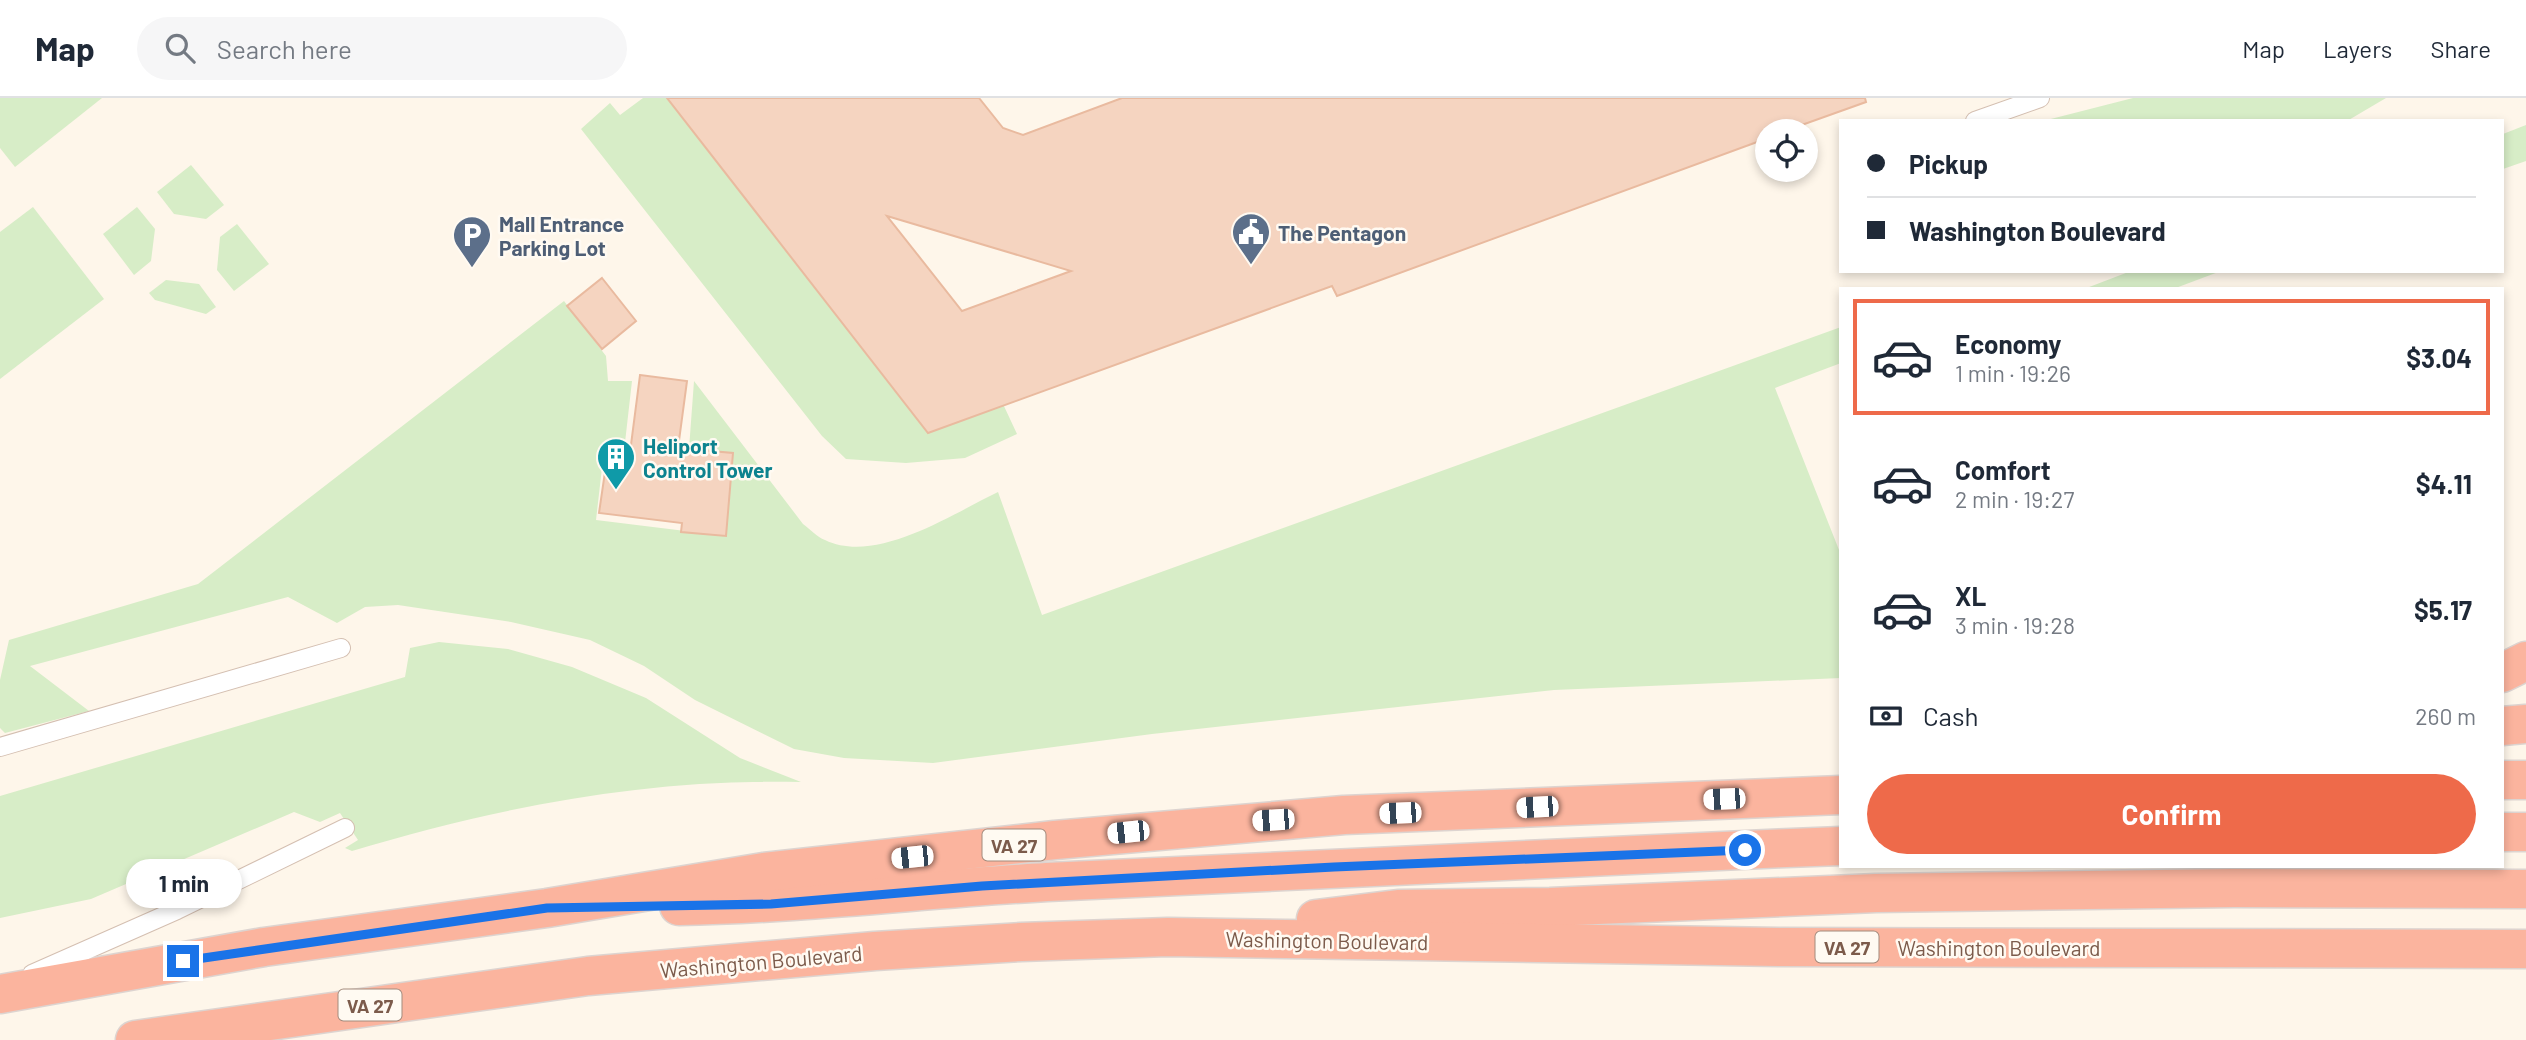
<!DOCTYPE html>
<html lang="en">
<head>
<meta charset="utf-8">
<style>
  body { margin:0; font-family:Barlow,sans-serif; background:#f6f6f7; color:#1f2937; height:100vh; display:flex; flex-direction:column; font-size:26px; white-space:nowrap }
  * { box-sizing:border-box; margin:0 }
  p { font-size:23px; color:#747a83 }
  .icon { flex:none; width:38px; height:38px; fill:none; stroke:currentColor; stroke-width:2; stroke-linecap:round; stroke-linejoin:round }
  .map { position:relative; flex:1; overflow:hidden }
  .sheet { position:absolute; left:1839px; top:189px; width:665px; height:581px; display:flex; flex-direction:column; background:#fff; border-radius:0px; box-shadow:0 4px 10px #0003 }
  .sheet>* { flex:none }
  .hud { position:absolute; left:1839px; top:21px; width:665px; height:154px; border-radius:0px; box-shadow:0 4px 10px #0003; display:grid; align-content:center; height:154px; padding:0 28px; background:#fff }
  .controls { position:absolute; left:1755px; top:21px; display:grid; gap:14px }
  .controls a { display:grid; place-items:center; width:63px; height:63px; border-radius:50%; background:#fff; box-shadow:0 4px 10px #0003; font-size:35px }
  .end { position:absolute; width:32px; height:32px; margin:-16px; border:9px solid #1a73e8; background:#fff; box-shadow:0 0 0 4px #fff }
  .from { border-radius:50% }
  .bubble { position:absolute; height:49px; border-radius:24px; background:#fff; box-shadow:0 4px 10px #0003; font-size:23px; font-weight:700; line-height:49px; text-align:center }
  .car { position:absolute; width:21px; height:42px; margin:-21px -10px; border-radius:9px; box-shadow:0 0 5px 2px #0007; background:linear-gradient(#fff 24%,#345 0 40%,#fff 0 76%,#345 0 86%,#fff 0) }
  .hud b { display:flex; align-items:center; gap:24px; height:66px; font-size:26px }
  .hud b+b { border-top:2px solid #e0e1e3 }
  .hud i { width:18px; height:18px; background:#1f2937 }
  ul { padding:12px 0 0; list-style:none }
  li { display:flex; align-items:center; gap:21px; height:116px; margin:0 14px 10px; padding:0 14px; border:4px solid transparent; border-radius:0px }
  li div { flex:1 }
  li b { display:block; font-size:26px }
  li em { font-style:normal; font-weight:700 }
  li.selected { border-color:#ee6a4a }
  li>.icon { width:63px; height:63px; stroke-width:1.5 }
  .pay { display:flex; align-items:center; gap:18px; height:77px; padding:0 28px; font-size:26px }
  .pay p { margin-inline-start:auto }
  .action { display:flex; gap:14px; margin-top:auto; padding:14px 28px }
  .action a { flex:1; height:80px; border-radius:42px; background:#ee6a4a; color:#fff; font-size:28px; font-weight:700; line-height:80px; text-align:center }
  header { display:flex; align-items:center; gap:42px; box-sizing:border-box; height:98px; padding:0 35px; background:#fff; border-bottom:2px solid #e0e1e3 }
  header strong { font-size:33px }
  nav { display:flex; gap:38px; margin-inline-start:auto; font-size:24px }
  .search { width:490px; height:63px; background:#f6f6f7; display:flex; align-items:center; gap:18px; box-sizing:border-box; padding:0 24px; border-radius:38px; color:#747a83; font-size:26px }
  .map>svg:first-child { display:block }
  .green { fill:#d7edc7 }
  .building { fill:#f5d4c0; stroke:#e9ba9f; stroke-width:2; fill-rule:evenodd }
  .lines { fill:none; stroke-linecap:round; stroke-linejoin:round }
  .lane-casing { stroke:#d4bfb1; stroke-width:20 }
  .highway-casing { stroke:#ddd4d0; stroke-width:41 }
  .lane { stroke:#fff; stroke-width:18 }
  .highway { stroke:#fbb49e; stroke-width:38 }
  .route { stroke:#1a73e8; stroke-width:9 }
  .labels { text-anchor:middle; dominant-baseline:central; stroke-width:5; stroke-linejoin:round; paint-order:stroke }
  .shield { fill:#fffaf2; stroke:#a38b7d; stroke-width:2 }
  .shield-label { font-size:19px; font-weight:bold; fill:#7c5b4b }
  .service-label { font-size:21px; font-weight:bold; fill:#4e5e75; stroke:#fffaf2; text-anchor:start }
  .culture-label { font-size:21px; font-weight:bold; fill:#0d838f; stroke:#fffaf2; text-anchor:start }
  .street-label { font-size:21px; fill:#7c5b4b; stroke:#fffaf2 }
</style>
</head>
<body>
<header>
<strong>Map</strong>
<div class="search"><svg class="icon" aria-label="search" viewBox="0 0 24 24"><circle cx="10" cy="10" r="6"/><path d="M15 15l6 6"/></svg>Search here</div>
<nav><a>Map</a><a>Layers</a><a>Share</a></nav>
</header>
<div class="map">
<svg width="2526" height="942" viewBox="0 0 2526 942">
  <rect width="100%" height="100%" fill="#fef6ea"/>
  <g class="green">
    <polygon points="0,0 102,0 15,69 0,50"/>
    <polygon points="643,0 667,0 928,335 1003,306 1017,336 965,360 906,365 846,361 822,338 581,31 610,5 620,17"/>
    <polygon points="2133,0 2386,0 2347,23 2043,23"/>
    <polygon points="2526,27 2526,63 2503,71 2503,36"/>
    <polygon points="191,67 224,107 206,121 174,116 157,94"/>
    <polygon points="33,109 104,201 0,281 0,134"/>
    <polygon points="137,109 155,131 151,163 134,177 103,136"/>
    <polygon points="237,126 269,166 234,193 217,172 220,139"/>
    <polygon points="2131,173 2221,173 2173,191 2084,191"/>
    <polygon points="166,182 199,186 216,209 206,216 155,202 149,195"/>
    <path d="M564,203L606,258L608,283H632L623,362L603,361L596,422L726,438L733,356L689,351L694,283L803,426C810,431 817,439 825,442C876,467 952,416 998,394L1042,517L1841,229V265L1775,290L1841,457V580L1554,592L1152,636L933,665L844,660L794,651L695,602L644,568L590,542L511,524L398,507L365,509L337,525L288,499L30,568L89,613L5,635L0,630V582L9,542L198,486Z"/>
    <path d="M439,544L508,551L572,569L646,600L740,660L801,684C648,680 498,709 352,753L345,750L358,742L340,715L320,724L294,714L91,801L0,820V698L405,579L410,550Z"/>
  </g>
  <g class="building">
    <path d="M667,0H979L1003,30L1023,37L1122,0H1865L1866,4L1785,33H1768V40L1337,198L1332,188L928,335ZM887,118L1071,173L962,213Z"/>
    <polygon points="602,180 636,223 602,251 567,208"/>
    <polygon points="640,277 687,283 678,350 733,355 726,438 681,434 682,425 599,415 606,367 628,370"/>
  </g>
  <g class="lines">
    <defs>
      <g id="lane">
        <polyline points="1975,23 2040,0"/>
        <polyline points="0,649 341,550"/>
        <polyline points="32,876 177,812 345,730"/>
      </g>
      <g id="highway">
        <polyline points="2502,575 2526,563"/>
        <polyline points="2502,628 2526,626"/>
        <polyline points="2502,682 2526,682"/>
        <polyline points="2502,734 2526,734"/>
        <path d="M679,808C802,806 924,791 1047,784C1311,770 1576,758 1841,748"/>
        <polyline points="1316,821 1398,811 1550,809 1876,795 2234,790 2526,791"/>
        <polyline points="0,896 264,849 547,810 764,774 1055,742 1344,717 1841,697"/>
        <polyline points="135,942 588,878 875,853 1021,844 1168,839 1779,849 2526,851"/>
      </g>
    </defs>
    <use href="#lane" class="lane-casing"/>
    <use href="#highway" class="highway-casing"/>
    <use href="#lane" class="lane"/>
    <use href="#highway" class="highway"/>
  </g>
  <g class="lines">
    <polyline class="route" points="183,863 547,810 771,806 982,788 1334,769 1745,752"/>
  </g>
  <defs>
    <symbol id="civic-pin" viewBox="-11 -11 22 30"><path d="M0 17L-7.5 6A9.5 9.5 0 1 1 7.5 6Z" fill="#5c6f8a" stroke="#fffaf2"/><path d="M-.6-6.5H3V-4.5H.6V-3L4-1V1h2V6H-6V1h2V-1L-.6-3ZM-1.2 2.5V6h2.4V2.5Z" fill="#fff"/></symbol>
    <symbol id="parking-pin" viewBox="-11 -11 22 30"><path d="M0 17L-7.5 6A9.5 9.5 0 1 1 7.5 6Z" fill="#5c6f8a" stroke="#fffaf2"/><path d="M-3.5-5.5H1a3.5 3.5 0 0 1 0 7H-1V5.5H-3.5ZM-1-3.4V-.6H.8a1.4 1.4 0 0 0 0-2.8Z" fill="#fff"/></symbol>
    <symbol id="building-pin" viewBox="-11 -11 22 30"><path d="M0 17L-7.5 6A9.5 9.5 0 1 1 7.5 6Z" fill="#0f9aa8" stroke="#fffaf2"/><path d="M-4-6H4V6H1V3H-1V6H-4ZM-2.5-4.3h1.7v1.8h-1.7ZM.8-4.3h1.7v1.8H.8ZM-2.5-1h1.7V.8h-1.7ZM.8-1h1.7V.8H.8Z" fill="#fff"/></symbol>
  </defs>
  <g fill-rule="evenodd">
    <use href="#civic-pin" x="1229" y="112" width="44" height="60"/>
    <use href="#parking-pin" x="450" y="115" width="44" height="60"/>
    <use href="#building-pin" x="594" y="337" width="44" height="60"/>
  </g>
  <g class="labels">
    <g class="shield">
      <rect x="982.5" y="731.5" width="63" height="31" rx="5"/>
      <rect x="1815.5" y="833.5" width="63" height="31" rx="5"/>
      <rect x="338.5" y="891.5" width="63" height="31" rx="5"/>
    </g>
    <g class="shield-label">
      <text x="1014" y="747">VA 27</text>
      <text x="1847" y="849">VA 27</text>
      <text x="370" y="907">VA 27</text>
    </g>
    <g class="service-label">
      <text x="499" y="125">Mall Entrance<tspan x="499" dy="24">Parking Lot</tspan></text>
      <text x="1278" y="134">The Pentagon</text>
    </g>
    <g class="culture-label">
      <text x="643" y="347">Heliport<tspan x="643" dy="24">Control Tower</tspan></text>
    </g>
    <g class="street-label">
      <text transform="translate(1327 842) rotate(1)">Washington Boulevard</text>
      <text x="1999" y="849">Washington Boulevard</text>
      <text transform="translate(761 863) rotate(-5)">Washington Boulevard</text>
    </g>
  </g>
</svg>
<div class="controls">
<a><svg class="icon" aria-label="locate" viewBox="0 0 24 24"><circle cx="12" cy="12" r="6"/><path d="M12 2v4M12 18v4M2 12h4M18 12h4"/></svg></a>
</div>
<i class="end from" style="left:1745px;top:752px"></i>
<i class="end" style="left:183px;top:863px"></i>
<div class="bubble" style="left:126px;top:761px;width:116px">1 min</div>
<i class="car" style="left:1724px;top:701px;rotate:268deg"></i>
<i class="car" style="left:1537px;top:709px;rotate:267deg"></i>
<i class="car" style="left:1400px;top:715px;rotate:268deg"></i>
<i class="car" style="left:1273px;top:722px;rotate:266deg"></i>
<i class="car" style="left:1128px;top:734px;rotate:264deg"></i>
<i class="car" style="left:912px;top:759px;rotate:264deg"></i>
<div class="hud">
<b><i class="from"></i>Pickup</b>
<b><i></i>Washington Boulevard</b>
</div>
<section class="sheet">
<ul>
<li class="selected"><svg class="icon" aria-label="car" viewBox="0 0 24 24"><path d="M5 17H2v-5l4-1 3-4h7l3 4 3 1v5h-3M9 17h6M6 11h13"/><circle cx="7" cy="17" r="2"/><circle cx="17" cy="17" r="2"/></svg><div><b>Economy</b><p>1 min · 19:26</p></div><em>$3.04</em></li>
<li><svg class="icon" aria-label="car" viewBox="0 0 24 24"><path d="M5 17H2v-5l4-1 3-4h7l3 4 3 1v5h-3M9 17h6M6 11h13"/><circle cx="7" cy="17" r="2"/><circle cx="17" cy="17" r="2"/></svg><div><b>Comfort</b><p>2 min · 19:27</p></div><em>$4.11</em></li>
<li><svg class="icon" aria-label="car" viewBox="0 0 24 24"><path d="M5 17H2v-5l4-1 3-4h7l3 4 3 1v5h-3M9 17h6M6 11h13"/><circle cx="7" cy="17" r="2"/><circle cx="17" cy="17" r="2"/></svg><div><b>XL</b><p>3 min · 19:28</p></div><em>$5.17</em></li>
</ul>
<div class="pay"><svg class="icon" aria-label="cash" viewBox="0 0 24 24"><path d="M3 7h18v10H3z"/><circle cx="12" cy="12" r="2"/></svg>Cash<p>260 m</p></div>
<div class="action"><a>Confirm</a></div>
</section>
</div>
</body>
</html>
